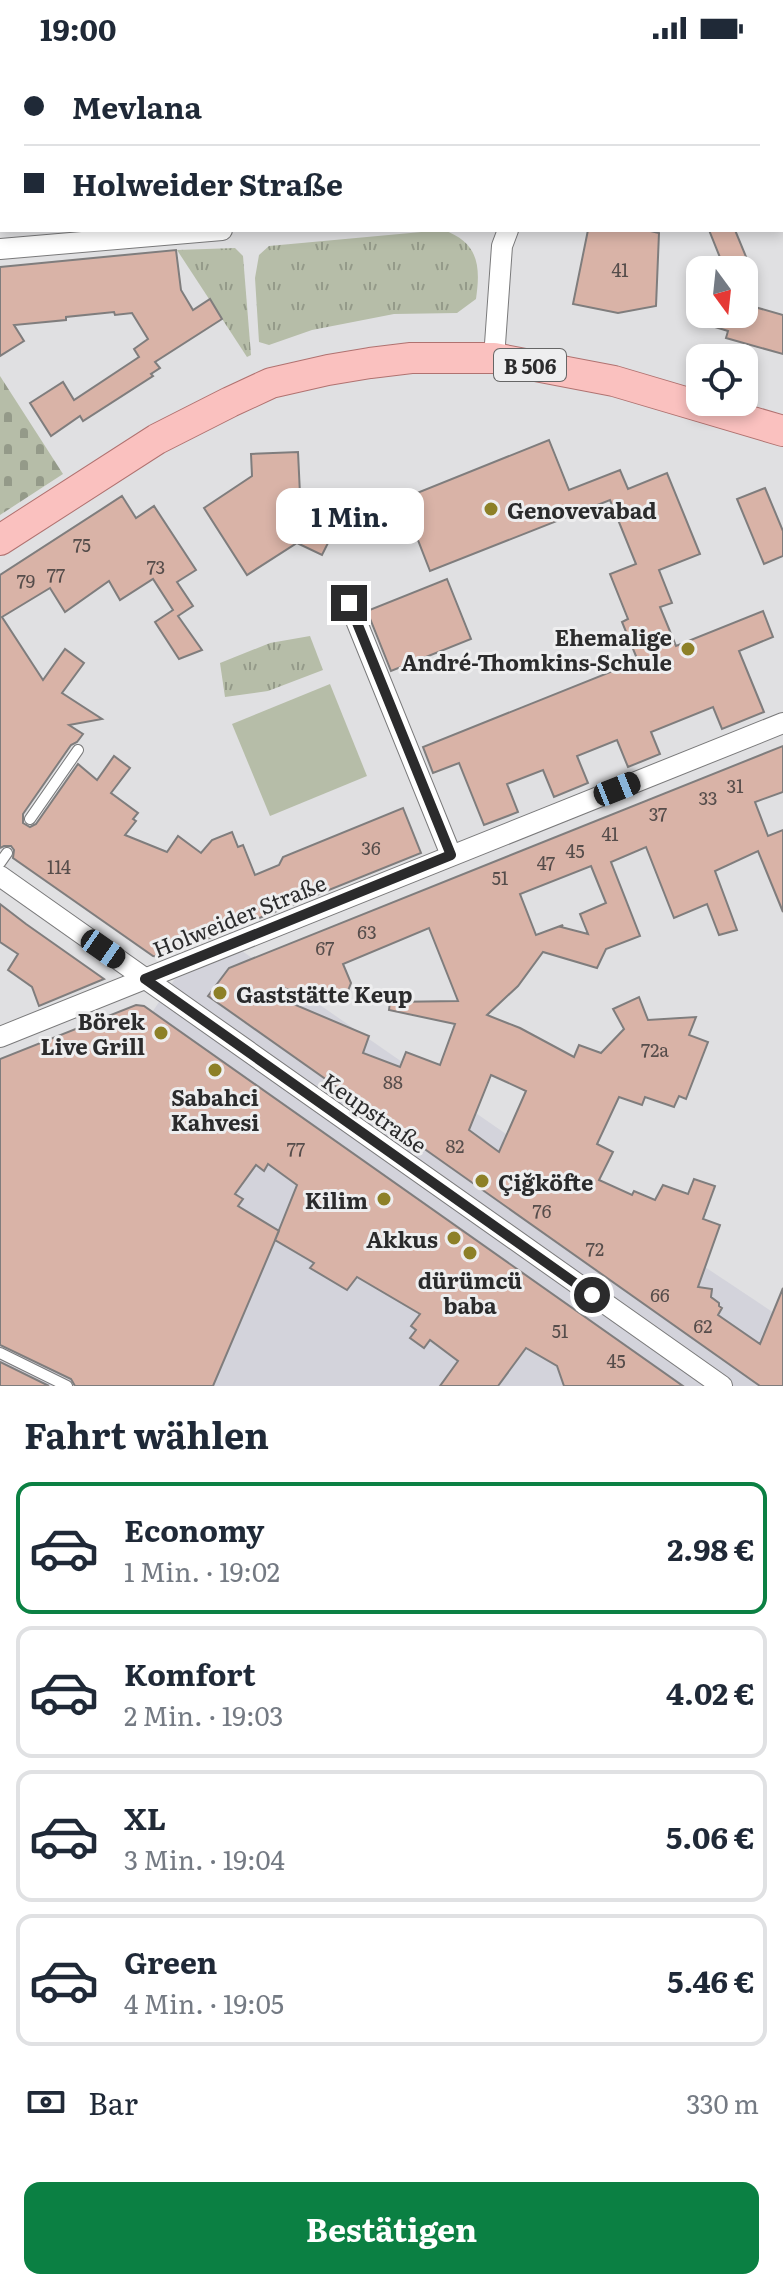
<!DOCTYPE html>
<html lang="de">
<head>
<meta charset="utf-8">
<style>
  body { margin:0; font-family:Literata,serif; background:#f6f6f7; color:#1f2937; height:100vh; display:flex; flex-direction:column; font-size:30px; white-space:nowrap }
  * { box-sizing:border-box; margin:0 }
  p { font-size:26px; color:#747a83 }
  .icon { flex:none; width:44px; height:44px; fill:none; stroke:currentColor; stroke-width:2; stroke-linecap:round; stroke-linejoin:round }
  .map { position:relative; height:1330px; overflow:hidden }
  .drawer { display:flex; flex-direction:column; background:#fff; flex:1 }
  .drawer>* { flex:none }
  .guide { position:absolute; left:0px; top:0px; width:784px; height:176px; box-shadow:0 4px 12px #0003; display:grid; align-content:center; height:176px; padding:0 24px; background:#fff }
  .needle { width:52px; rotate:165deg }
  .buttons { position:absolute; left:686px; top:200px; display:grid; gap:16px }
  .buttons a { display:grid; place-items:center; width:72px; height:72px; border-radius:16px; background:#fff; box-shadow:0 4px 12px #0003; font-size:40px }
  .end { position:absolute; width:36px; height:36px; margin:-18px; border:10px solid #2b2b2c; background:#fff; box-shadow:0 0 0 4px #fff }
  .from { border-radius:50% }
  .bubble { position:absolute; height:56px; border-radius:16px; background:#fff; box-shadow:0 4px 12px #0003; font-size:26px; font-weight:700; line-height:56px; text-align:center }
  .car { position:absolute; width:24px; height:48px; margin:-24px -12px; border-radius:10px; box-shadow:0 0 6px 2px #0007; background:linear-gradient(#222 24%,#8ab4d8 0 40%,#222 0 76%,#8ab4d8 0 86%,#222 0) }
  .guide b { display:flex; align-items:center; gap:28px; height:76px; font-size:30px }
  .guide b+b { border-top:2px solid #e0e1e3 }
  .guide i { width:20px; height:20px; background:#1f2937 }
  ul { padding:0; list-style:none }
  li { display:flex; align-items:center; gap:24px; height:132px; margin:0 16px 12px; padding:0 8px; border:4px solid #e0e1e3; border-radius:16px }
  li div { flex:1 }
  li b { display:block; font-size:30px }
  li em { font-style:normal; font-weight:700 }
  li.selected { border-color:#0b8043 }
  li>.icon { width:72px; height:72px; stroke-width:1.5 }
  h2 { padding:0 24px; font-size:36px; line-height:96px }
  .pay { display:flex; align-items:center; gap:20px; height:88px; padding:0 24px; font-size:30px }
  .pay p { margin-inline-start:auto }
  .cta { display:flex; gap:16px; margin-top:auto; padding:16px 24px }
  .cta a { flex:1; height:92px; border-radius:16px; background:#0b8043; color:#fff; font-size:32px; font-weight:700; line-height:92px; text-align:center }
  .status { display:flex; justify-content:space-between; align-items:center; height:56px; padding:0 40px; background:#fff; direction:ltr }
  .status svg { height:22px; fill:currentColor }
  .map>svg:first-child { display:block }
  .built { fill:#d3d3db }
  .grass { fill:url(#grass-tufts) }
  .cemetery { fill:url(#cemetery-stones) }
  .pitch { fill:#b6bda8 }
  .building { fill:#d9b3a7; stroke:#7f7d7d; stroke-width:2; fill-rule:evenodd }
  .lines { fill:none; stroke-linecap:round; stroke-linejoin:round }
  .lane-casing { stroke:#7a7a7b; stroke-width:12 }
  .street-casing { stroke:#7a7a7b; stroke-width:22 }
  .primary-casing { stroke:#b07270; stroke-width:32 }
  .lane { stroke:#fff; stroke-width:10 }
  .street { stroke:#fff; stroke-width:20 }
  .primary { stroke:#fac1bf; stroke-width:30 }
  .route { stroke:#2b2b2c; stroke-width:10 }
  .poi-dot { fill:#8d8027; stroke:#eeeeef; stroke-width:3 }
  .labels { text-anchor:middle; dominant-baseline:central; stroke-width:6; stroke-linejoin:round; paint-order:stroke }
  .number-label { font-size:18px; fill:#564d4b }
  .shield { fill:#eeeeef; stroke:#666; stroke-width:2 }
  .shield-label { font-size:20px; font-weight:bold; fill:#2b2b2c }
  .poi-label { font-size:22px; font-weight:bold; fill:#2b2b2c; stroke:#eeeeef; text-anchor:end }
  .street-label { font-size:22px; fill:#2b2b2c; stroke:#eeeeef }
</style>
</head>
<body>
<div class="status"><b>19:00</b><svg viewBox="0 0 49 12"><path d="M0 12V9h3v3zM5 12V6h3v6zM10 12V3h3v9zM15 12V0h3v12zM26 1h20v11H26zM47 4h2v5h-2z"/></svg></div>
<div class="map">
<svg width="783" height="1330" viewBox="0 0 783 1330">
  <defs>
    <pattern id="grass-tufts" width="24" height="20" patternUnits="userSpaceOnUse" patternTransform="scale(2)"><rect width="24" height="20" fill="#b6bda8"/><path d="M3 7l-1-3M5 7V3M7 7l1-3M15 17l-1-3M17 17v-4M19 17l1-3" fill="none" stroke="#949a89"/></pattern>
    <pattern id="cemetery-stones" width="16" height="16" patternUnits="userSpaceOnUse" patternTransform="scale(2)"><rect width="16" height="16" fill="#b6bda8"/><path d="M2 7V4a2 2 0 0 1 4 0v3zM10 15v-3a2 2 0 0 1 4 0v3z" fill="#949a89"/></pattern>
  </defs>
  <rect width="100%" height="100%" fill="#e0e0e2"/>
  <polygon class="built" points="242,895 519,1087 783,1263 783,1330 0,1330 0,1049 74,1069 175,923"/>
  <g class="grass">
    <path d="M443,174C478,186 481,209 476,243L457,257L394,258L312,274L269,289L259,286L255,222L259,199L269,190Z"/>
    <polygon points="235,192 243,200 251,299 247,301 177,194"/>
    <polygon points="310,580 323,614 268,635 225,641 220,607 270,587"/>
  </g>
  <polygon class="cemetery" points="0,320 63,418 0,459"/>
  <polygon class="pitch" points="330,628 367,720 270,760 232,668"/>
  <g class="building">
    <polygon points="588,174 646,174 659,177 656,250 618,257 573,248"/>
    <polygon points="709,174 735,174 749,208 734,214 725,214"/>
    <polygon points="176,194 181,234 193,254 210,243 222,263 155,306 160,312 151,318 153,320 83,365 80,360 51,380 30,347 63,326 74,344 139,301 134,293 148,283 132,257 115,259 114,256 66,261 66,264 14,269 24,285 0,300 0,211"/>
    <polygon points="744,248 783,259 783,298 726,282 728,275 689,263 689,258 744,258"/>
    <polygon points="549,384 569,434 620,414 628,433 667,417 700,498 659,514 672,547 660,551 676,590 763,555 773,581 739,595 764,656 722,673 713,651 651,676 660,698 628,711 617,684 577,700 588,727 554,741 543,714 507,728 518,756 484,769 459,707 433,717 423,691 638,605 622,566 628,563 610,518 636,508 610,444 430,515 402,443"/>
    <polygon points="298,396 300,438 341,461 322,499 297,487 247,519 204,452 252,420 251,398"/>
    <polygon points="765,432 783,475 783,500 764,508 737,443"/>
    <polygon points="122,440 136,462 154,450 196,514 177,526 193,550 178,560 202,594 179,603 155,566 173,554 153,523 120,544 109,525 65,556 50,532 2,561 43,624 65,593 84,607 62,637 102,663 69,669 83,678 77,686 71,689 23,758 23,767 30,771 36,768 78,708 97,724 114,700 130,712 111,737 138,757 133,763 136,765 125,779 167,796 178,780 201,797 212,784 232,776 238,791 243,789 255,819 279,809 283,801 403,752 421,797 162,901 153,900 13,802 14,794 11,790 4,790 0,792 0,519"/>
    <polygon points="447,523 471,583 391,615 367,555"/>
    <path d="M783,690V736L755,746L768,780L783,774V856L758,795L715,815L737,874L719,879L707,848L674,862L646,791L611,806L640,880L606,893L597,912L543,896L518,930L487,959L520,972L574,1001L579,989L601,997L624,973L613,953L639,941L648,964L696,961L689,979L708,986L686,1043L679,1040L674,1051L645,1041L642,1049L619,1041L597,1088L613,1096L599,1124L632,1139L634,1135L655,1144L663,1129L688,1138L694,1123L715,1130L703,1163L720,1169L698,1231L712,1233L711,1241L719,1247V1250L722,1252L718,1259L760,1288L783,1232V1330H760L208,940L229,912ZM591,810L606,847L580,858L588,878L561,871L563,869L536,879L520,838ZM429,872L458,945L390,946L389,954L455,968L440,1009L406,996L400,1011L363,997L369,980L279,942L282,932L344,945L351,927L343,908ZM491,1019L526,1035L499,1096L469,1074Z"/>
    <polygon points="0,848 26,868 104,923 39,950 32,931 8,914 18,898 0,886"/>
    <polygon points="136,949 144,950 683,1330 564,1330 557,1310 526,1292 498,1330 440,1330 458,1305 430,1284 424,1292 410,1282 416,1274 411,1270 420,1258 357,1221 347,1234 310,1212 314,1207 275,1184 297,1129 268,1108 264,1115 256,1109 235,1138 243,1143 238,1150 279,1175 213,1330 75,1330 71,1323 0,1289 0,1003"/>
    <polygon points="0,1306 49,1330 0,1330"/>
  </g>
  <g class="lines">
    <defs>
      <g id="lane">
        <polyline points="221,0 224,2"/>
        <polyline points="769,0 770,2"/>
        <polyline points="782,20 783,21"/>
        <polyline points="30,763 78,694"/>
        <polyline points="0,807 7,797"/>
        <polyline points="0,1297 67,1330"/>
      </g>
      <g id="street">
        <polyline points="351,2 353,0"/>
        <polyline points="751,2 755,0"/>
        <polyline points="0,193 222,174"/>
        <polyline points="494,302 502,190 508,174"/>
        <polyline points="349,547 451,799"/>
        <polyline points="0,820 722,1330"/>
        <polyline points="0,981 783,667"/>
      </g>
      <polyline id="primary" points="0,484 157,383 230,346 271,327 328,314 370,307 411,302 494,302 614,325 783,375"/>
    </defs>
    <use href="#lane" class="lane-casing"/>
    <use href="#street" class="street-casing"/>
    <use href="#primary" class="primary-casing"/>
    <use href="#lane" class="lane"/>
    <use href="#street" class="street"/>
    <use href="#primary" class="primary"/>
  </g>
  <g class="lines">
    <polyline class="route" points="349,547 451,799 145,923 592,1239"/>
  </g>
  <g class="poi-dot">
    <circle cx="491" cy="453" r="8"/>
    <circle cx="688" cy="593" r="8"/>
    <circle cx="220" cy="937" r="8"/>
    <circle cx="161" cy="977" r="8"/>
    <circle cx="215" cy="1014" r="8"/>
    <circle cx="482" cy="1125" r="8"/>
    <circle cx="384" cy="1143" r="8"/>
    <circle cx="454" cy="1182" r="8"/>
    <circle cx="470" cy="1197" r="8"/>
  </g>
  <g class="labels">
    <g class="number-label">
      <text x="620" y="213">41</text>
      <text x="82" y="488">75</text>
      <text x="156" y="510">73</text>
      <text x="56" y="518">77</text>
      <text x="26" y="524">79</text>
      <text x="735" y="729">31</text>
      <text x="708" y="741">33</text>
      <text x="658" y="757">37</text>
      <text x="610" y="777">41</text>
      <text x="371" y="791">36</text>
      <text x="575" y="794">45</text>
      <text x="546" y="806">47</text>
      <text x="59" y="810">114</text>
      <text x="500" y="821">51</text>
      <text x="367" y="875">63</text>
      <text x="325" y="891">67</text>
      <text x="655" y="993">72a</text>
      <text x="393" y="1025">88</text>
      <text x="455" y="1089">82</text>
      <text x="296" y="1092">77</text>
      <text x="542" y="1154">76</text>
      <text x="595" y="1192">72</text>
      <text x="660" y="1238">66</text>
      <text x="703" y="1269">62</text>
      <text x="560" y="1274">51</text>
      <text x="616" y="1304">45</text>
    </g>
    <rect class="shield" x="494" y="293" width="72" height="32" rx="6"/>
    <g class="shield-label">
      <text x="530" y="309">B 506</text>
    </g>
    <g class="poi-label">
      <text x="507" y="453" text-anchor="start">Genovevabad</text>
      <text x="672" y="580">Ehemalige<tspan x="672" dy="25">André-Thomkins-Schule</tspan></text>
      <text x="236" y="937" text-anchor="start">Gaststätte Keup</text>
      <text x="145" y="964">Börek<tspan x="145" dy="25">Live Grill</tspan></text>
      <text x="215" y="1040" text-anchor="middle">Sabahci<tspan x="215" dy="25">Kahvesi</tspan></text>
      <text x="498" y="1125" text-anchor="start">Çiğköfte</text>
      <text x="368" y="1143">Kilim</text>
      <text x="438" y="1182">Akkus</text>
      <text x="470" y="1223" text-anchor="middle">dürümcü<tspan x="470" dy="25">baba</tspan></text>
    </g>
    <g class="street-label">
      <text transform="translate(239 859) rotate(-22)">Holweider Straße</text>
      <text transform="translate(375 1056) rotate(35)">Keupstraße</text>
    </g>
  </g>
</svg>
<div class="buttons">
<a><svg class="needle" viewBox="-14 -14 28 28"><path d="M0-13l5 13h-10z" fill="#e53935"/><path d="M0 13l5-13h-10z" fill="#747a83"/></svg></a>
<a><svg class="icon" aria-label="locate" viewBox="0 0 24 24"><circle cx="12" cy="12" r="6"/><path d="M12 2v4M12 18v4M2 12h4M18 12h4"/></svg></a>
</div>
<i class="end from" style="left:592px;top:1239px"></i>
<i class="end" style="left:349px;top:547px"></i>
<div class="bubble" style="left:276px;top:432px;width:148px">1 Min.</div>
<i class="car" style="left:617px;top:733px;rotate:68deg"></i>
<i class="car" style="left:103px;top:893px;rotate:125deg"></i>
<div class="guide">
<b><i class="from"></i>Mevlana</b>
<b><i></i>Holweider Straße</b>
</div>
</div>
<section class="drawer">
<h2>Fahrt wählen</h2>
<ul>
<li class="selected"><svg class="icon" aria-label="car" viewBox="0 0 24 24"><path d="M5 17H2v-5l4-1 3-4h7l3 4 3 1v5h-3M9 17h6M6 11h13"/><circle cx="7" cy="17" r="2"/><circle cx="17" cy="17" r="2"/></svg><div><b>Economy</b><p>1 Min. · 19:02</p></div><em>2.98 €</em></li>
<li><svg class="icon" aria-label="car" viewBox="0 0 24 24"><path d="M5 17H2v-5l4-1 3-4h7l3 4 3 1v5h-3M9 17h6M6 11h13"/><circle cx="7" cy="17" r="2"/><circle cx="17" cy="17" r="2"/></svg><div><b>Komfort</b><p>2 Min. · 19:03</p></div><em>4.02 €</em></li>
<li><svg class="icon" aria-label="car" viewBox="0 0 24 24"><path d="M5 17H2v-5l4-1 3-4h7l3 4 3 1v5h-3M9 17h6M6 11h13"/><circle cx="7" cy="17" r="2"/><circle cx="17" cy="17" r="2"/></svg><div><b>XL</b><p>3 Min. · 19:04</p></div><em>5.06 €</em></li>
<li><svg class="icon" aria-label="car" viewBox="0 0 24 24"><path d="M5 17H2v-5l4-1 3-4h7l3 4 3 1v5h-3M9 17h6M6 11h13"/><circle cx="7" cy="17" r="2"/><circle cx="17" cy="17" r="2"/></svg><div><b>Green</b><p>4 Min. · 19:05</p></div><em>5.46 €</em></li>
</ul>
<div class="pay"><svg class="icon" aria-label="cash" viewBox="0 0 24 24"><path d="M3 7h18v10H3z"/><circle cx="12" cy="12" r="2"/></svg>Bar<p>330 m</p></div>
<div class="cta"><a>Bestätigen</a></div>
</section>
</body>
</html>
